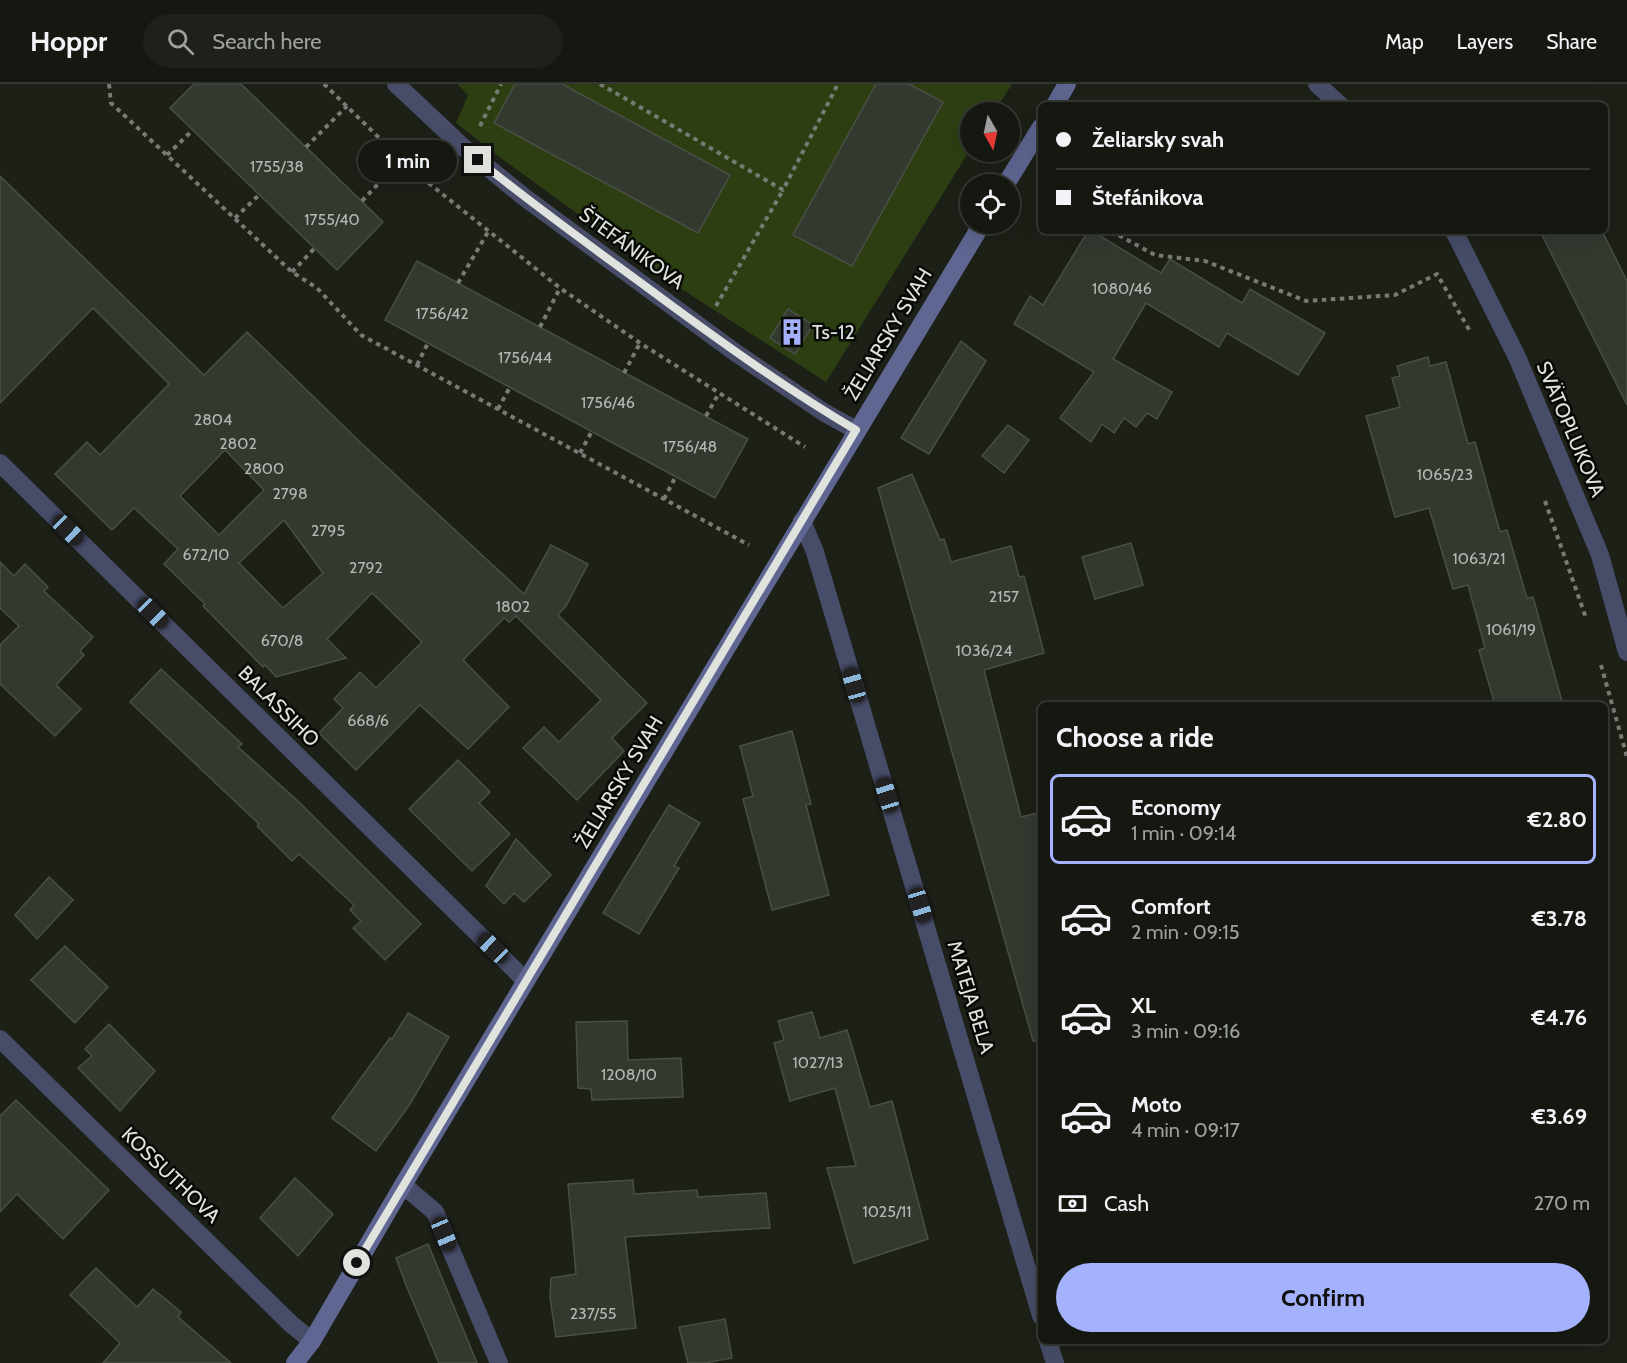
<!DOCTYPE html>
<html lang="en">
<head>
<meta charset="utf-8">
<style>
  body { margin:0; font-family:Cabin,sans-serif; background:#1e211a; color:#f1f3f6; height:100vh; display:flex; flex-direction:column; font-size:22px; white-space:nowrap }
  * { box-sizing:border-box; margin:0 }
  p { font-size:20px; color:#9da09f }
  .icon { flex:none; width:33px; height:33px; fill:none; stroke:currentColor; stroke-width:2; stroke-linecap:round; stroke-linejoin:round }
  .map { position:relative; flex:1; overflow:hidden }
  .drawer { position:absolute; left:1038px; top:618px; width:570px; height:642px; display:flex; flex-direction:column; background:#151811; border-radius:9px; box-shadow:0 6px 24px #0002,0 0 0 2px #343731 }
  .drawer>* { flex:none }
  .guide { position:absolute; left:1038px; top:18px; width:570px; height:132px; border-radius:9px; box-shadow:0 6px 24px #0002,0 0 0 2px #343731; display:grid; align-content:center; height:132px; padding:0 18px; background:#151811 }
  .needle { width:39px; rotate:171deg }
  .tools { position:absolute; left:960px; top:18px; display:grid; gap:12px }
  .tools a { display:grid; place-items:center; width:60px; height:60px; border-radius:50%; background:#151811; box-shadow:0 6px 24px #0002,0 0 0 2px #343731; font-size:30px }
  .end { position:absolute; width:27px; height:27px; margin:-14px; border:8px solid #dfe2dd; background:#111; box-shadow:0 0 0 3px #111 }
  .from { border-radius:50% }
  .bubble { position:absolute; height:42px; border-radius:21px; background:#151811; box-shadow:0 6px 24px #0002,0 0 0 2px #343731; font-size:20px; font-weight:800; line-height:42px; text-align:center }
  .car { position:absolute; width:18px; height:36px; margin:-18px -9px; border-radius:8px; box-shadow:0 0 4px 2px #0007; background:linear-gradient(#222 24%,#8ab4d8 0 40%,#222 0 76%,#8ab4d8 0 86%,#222 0) }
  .guide b { display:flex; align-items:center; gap:21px; height:57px; font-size:22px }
  .guide b+b { border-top:2px solid #343731 }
  .guide i { width:15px; height:15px; background:#f1f3f6 }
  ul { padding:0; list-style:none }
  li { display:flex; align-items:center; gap:18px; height:90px; margin:0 12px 9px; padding:0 6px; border:3px solid transparent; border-radius:9px }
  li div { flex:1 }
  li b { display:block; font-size:22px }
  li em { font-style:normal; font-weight:800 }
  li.selected { border-color:#a4b1fc }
  li>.icon { width:54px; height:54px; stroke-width:1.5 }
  h2 { padding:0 18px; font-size:27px; line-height:72px }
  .pay { display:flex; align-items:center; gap:15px; height:66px; padding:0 18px; font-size:22px }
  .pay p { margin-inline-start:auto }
  .primary-button { display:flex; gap:12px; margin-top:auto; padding:12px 18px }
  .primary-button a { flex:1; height:69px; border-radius:36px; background:#a4b1fc; color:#111; font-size:24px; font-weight:800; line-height:69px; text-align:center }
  header { display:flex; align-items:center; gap:36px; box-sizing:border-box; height:84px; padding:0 30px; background:#151811; border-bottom:2px solid #343731 }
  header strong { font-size:28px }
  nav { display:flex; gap:33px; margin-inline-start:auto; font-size:21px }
  .search { width:420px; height:54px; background:#1e211a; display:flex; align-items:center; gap:15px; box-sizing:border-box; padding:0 21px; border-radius:33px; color:#9da09f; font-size:22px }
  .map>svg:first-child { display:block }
  .green { fill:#2d3f12 }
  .building { fill:#343930; stroke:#4a4f45; stroke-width:1.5; fill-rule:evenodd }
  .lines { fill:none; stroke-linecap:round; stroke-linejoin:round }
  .path { stroke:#777b74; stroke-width:4; stroke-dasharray:4.5 4.5; stroke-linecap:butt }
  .street { stroke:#474c68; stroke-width:18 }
  .secondary { stroke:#5e6691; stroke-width:18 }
  .route { stroke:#dfe2dd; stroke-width:8 }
  .labels { text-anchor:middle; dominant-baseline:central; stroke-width:5; stroke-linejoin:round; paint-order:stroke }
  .number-label { font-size:16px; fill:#b4b8b2 }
  .street-label { font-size:20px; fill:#dfe2dd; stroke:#070906 }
  .poi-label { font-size:20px; fill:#dfe2dd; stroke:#070906; text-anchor:start }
</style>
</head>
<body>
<header>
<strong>Hoppr</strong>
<div class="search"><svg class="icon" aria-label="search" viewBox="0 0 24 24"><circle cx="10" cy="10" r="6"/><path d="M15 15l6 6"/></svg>Search here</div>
<nav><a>Map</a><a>Layers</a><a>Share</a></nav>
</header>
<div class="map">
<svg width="1627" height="1279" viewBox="0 0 1627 1279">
  <rect width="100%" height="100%" fill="#1c2017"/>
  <polygon class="green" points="457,0 1012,0 994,28 970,28 970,66 826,298 680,204 505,77 456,39 468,11"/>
  <g class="building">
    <polygon points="194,0 241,0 383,138 337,186 170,24"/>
    <polygon points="515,0 562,0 730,91 698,149 494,39"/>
    <polygon points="876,0 909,0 943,18 852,182 793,151"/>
    <path d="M0,92L204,291L247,248L361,359L524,510L551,461L588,480L566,522L558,531L647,619L612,654L624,667L577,716L523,664L544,643L559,658L601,616L516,532L509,538L504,534L463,576L509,623L468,665L420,621L356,686L319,649L343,624L334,615L360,588L376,604L422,558L401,537L372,509L327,555L346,574L276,593L265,581L263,583L203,522L205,520L164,480L178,465L134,424L112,446L55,390L87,358L100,371L169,300L93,224L0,319ZM225,366L264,406L219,451L180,412ZM284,436L323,489L283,524L239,479Z"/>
    <polygon points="1088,147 1092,147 1161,189 1170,175 1242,219 1250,205 1325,249 1298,291 1227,249 1219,263 1146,219 1113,275 1172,308 1157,335 1147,329 1136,343 1124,334 1114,349 1102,340 1091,358 1060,334 1094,288 1014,240 1030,212 1043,221"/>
    <polygon points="1540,147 1602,147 1627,197 1627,321"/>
    <polygon points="417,177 748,355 715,414 385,236"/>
    <polygon points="788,225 813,241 795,270 770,254"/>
    <polygon points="961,257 986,277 929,370 901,354"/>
    <polygon points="1428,273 1430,282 1446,278 1468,360 1475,358 1500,448 1507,446 1527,514 1533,513 1563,621 1495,621 1479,566 1485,564 1468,501 1453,505 1429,424 1395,433 1366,332 1400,323 1392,294 1400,292 1397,282"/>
    <polygon points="1008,341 1029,356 1004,389 982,372"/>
    <polygon points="912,390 940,456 944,455 951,478 1011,462 1019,493 1024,492 1044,569 984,586 1021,733 1041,728 1041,956 1033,957 878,404"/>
    <polygon points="1131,459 1143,501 1095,515 1082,473"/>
    <polygon points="0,478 14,492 25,480 48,503 44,507 93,553 80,567 84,571 56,601 81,625 55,652 0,600 0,561 19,542 0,524"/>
    <polygon points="161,585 242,660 238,663 299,718 421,840 385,876 353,844 361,837 350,826 354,821 299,770 292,777 257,742 259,740 130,618"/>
    <polygon points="792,647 811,720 806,721 829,811 772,826 743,715 753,712 740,662"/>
    <polygon points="458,676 490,708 479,719 510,750 472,787 409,725"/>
    <polygon points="669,721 700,739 674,782 679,784 639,850 603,829"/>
    <polygon points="516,755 551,791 524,818 514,809 504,820 486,802"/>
    <polygon points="49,793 73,816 37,855 15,831"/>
    <polygon points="65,862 108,903 75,939 31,896"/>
    <polygon points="812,928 820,954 847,946 870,1023 892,1017 928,1155 854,1179 827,1084 856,1082 835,1004 790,1017 774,959 784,956 778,937"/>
    <polygon points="408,929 449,953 410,1020 376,1067 332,1034 390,954 392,955"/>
    <polygon points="627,937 628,976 681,974 683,1013 592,1016 591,1005 578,1004 576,938"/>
    <polygon points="109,940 155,987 120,1027 78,984 92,972 85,965"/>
    <polygon points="16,1016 109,1106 63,1155 17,1110 0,1128 0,1032"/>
    <polygon points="295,1094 333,1130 298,1172 260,1134"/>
    <polygon points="633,1096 634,1110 697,1106 698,1113 766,1109 770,1144 625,1153 636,1244 556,1253 550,1214 551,1194 576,1190 568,1100"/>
    <polygon points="428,1160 477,1279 439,1279 406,1201 396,1174"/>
    <polygon points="96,1184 137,1223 153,1205 181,1228 178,1233 231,1279 103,1279 120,1259 70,1211"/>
    <polygon points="725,1235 732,1274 705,1279 688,1279 679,1243"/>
  </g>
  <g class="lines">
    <g class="path">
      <polyline points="109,0 111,19 292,188 317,204 361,251 749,461"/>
      <polyline points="324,0 411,85 560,204 640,259 805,363"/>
      <polyline points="600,0 783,106 838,0"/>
      <polyline points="480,42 501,0"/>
      <polyline points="306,63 347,22"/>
      <polyline points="167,71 193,46"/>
      <polyline points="362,117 401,76"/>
      <polyline points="235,134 259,111"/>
      <polyline points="1111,147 1155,171 1205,177 1306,217 1395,211 1437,190 1471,249"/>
      <polyline points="292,188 314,165"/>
      <polyline points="458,199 488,148"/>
      <polyline points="716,222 783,106"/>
      <polyline points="540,243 560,204"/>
      <polyline points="417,281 428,259"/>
      <polyline points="624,289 640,259"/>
      <polyline points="498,325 510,303"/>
      <polyline points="706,332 719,309"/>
      <polyline points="580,369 592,347"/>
      <polyline points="664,415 676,392"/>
      <polyline points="1545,417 1586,534"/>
      <polyline points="1601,581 1627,673"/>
    </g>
    <g class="street">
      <polyline points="396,0 463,63 524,113 736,269 825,329 856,346"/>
      <polyline points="1317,0 1340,21"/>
      <polyline points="1454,147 1517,273 1600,471 1627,568"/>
      <polyline points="0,379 526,897"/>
      <polyline points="802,437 815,468 1041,1232"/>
      <polyline points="0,955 291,1240 312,1257"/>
      <polyline points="403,1101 435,1128 499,1279"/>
      <polyline points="1048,1257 1055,1279"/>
    </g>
    <g class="secondary">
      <polyline points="1055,21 1067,0"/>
      <polyline points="1006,100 1041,43"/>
      <polyline points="295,1279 312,1257 403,1101 982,140"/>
    </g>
  </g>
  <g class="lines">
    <path class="route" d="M357,1179L856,346C788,306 724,260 660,213C599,168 537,124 478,76"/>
  </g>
  <defs>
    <symbol id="building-bare" viewBox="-9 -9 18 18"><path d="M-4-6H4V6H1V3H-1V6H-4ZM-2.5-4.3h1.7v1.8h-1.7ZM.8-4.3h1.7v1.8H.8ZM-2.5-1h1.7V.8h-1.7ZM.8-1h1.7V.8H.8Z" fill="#a4b1fc" stroke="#070906" stroke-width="2.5" paint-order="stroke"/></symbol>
  </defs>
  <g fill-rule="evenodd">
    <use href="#building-bare" x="773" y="229" width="38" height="38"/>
  </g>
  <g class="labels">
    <g class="number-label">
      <text x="277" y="82">1755/38</text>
      <text x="332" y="135">1755/40</text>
      <text x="1122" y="204">1080/46</text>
      <text x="442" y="229">1756/42</text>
      <text x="525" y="273">1756/44</text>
      <text x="608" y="318">1756/46</text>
      <text x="213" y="335">2804</text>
      <text x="238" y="359">2802</text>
      <text x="690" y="362">1756/48</text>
      <text x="264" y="384">2800</text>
      <text x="1445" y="390">1065/23</text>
      <text x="290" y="409">2798</text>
      <text x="328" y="446">2795</text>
      <text x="206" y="470">672/10</text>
      <text x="1479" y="474">1063/21</text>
      <text x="366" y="483">2792</text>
      <text x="1004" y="512">2157</text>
      <text x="513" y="522">1802</text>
      <text x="1511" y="545">1061/19</text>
      <text x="282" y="556">670/8</text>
      <text x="984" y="566">1036/24</text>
      <text x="368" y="636">668/6</text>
      <text x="818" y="978">1027/13</text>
      <text x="629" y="990">1208/10</text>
      <text x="887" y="1127">1025/11</text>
      <text x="593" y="1229">237/55</text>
    </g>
    <g class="street-label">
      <text transform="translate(632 164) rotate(36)">ŠTEFÁNIKOVA</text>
      <text transform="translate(888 250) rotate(-59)">ŽELIARSKY SVAH</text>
      <text transform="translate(1571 345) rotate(67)">SVÄTOPLUKOVA</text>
      <text transform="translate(279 622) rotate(45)">BALASSIHO</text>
      <text transform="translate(619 698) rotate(-59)">ŽELIARSKY SVAH</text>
      <text transform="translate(971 913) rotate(73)">MATEJA BELA</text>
      <text transform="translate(171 1091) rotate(44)">KOSSUTHOVA</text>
    </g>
    <g class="poi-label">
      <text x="812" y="248">Ts-12</text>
    </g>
  </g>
</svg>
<div class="tools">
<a><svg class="needle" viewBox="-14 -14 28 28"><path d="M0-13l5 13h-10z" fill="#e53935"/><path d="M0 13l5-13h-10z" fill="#9da09f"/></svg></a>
<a><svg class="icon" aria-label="locate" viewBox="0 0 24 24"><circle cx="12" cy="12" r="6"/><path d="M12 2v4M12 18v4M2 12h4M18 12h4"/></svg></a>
</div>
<i class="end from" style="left:357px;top:1179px"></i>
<i class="end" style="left:478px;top:76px"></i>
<div class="bubble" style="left:358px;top:56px;width:99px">1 min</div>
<i class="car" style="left:68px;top:446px;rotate:134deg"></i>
<i class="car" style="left:153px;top:529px;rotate:135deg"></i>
<i class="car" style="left:854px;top:601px;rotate:344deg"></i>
<i class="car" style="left:887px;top:711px;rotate:343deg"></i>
<i class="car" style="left:920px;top:821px;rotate:163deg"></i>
<i class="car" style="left:493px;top:864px;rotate:314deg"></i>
<i class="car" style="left:444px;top:1150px;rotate:157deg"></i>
<div class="guide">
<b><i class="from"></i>Želiarsky svah</b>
<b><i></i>Štefánikova</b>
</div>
<section class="drawer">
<h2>Choose a ride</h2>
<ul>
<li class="selected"><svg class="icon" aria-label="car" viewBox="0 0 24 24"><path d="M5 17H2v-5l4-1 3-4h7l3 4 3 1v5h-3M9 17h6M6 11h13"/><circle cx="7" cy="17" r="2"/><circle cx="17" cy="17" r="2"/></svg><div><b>Economy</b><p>1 min · 09:14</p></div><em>€2.80</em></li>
<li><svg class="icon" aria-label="car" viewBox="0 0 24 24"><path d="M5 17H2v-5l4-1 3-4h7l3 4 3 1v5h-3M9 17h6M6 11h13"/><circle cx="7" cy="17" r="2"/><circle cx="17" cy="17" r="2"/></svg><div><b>Comfort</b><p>2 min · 09:15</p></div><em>€3.78</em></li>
<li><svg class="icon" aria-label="car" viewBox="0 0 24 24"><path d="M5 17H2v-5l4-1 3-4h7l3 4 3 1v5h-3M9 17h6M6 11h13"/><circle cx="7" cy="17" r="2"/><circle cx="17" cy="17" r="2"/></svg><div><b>XL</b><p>3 min · 09:16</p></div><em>€4.76</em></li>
<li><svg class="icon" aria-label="car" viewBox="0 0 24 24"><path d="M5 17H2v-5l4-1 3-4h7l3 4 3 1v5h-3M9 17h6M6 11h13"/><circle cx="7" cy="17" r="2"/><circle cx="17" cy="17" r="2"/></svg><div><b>Moto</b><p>4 min · 09:17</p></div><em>€3.69</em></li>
</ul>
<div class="pay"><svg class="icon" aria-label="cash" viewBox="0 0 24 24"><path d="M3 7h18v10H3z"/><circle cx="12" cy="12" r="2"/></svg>Cash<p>270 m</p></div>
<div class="primary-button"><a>Confirm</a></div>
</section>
</div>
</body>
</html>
